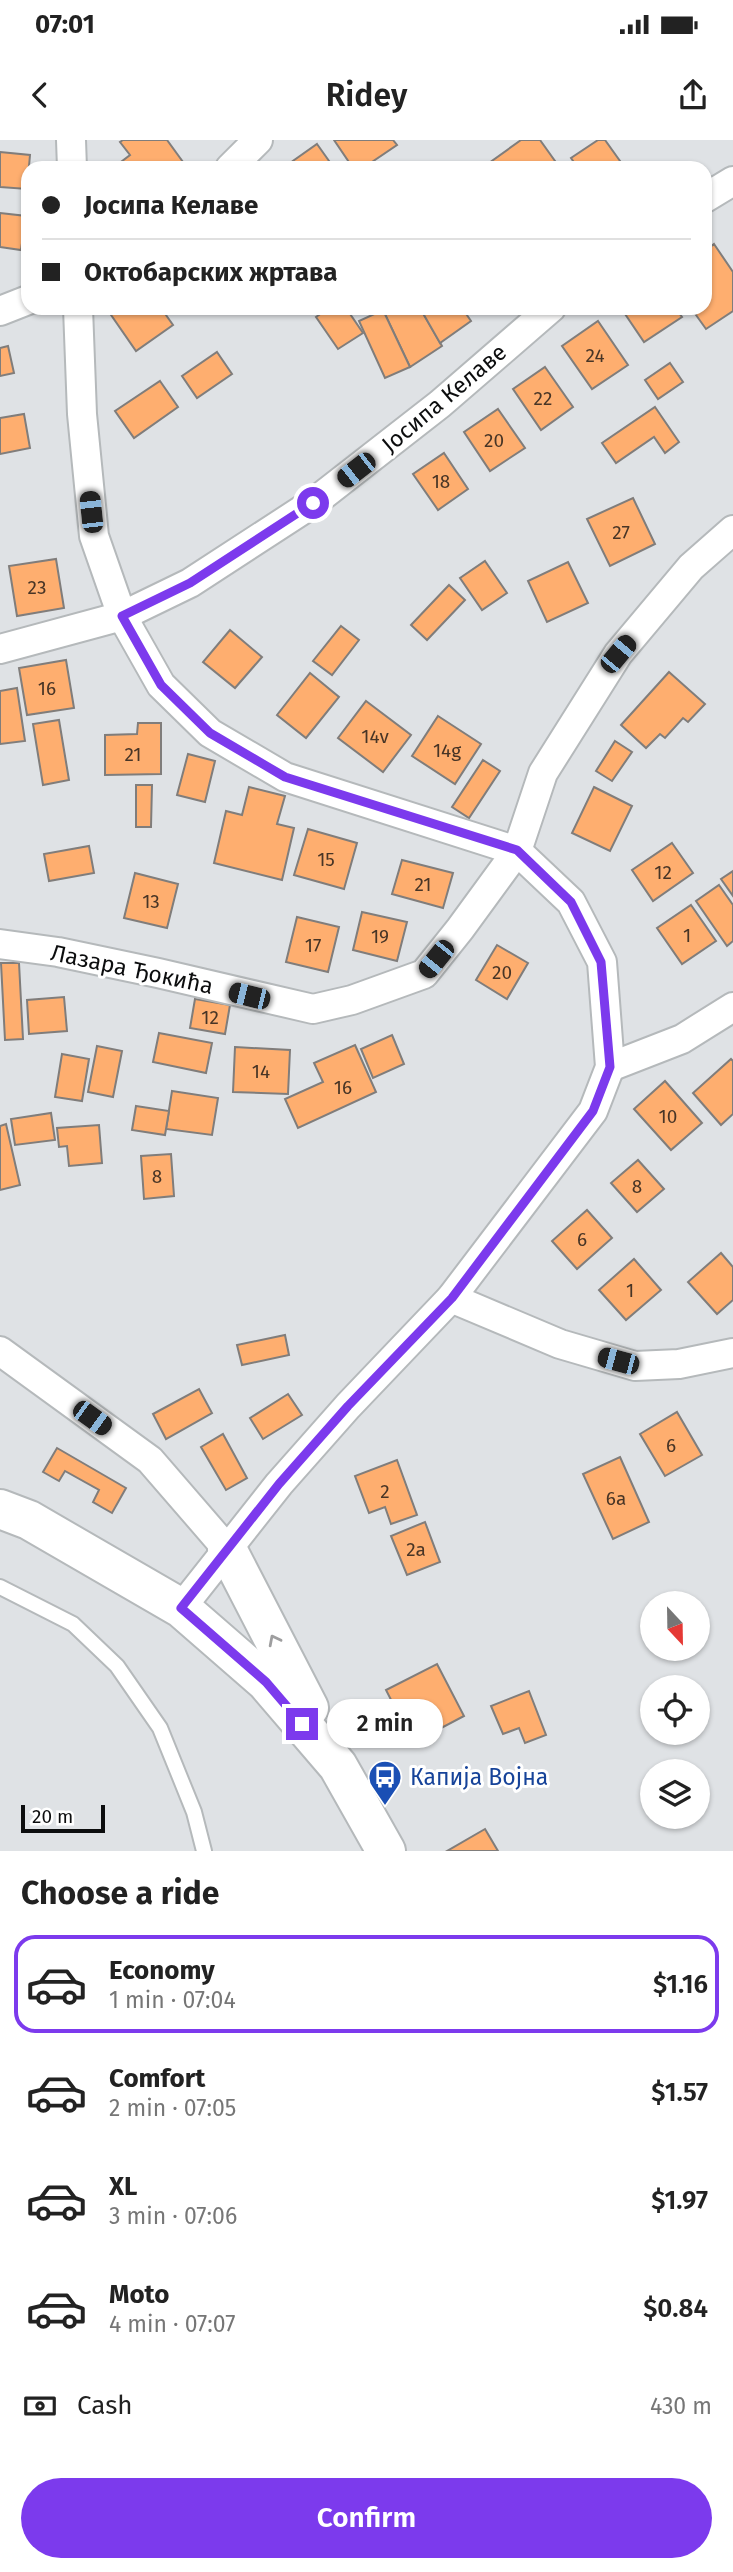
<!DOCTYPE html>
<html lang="en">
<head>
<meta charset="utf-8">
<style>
  body { margin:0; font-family:"Fira Sans",sans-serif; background:#f6f6f6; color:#222; height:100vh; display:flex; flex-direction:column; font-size:26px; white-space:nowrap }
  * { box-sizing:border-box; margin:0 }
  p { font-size:23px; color:#767676 }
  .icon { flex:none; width:38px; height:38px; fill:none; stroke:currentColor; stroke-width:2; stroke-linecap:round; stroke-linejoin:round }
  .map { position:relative; height:1711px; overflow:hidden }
  .drawer { display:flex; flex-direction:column; background:#fff; flex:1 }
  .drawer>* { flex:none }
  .banner { position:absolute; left:21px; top:21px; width:691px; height:154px; border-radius:21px; box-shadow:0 2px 5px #0004; display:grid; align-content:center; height:154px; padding:0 21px; background:#fff }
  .needle { width:46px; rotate:158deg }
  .tools { position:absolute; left:640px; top:1451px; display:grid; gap:14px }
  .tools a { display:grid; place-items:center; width:70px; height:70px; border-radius:50%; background:#fff; box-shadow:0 2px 5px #0004; font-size:35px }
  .scale { position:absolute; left:21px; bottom:18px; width:84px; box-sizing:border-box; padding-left:7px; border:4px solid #0c0d0e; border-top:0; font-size:19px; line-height:24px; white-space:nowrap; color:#0c0d0e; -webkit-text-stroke:5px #fff; paint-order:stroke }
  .end { position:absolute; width:32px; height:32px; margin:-16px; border:9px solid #7c3aed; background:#fff; box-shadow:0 0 0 4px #fff }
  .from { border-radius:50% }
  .bubble { position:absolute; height:49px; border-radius:24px; background:#fff; box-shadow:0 2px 5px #0004; font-size:23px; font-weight:600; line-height:49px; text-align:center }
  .car { position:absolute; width:21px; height:42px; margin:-21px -10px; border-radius:9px; box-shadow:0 0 5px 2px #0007; background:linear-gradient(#222 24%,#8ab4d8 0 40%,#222 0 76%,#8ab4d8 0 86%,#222 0) }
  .banner b { display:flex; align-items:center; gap:24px; height:66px; font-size:26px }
  .banner b+b { border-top:2px solid #e0e0e0 }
  .banner i { width:18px; height:18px; background:#222 }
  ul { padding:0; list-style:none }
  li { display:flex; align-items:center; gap:21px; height:98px; margin:0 14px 10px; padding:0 7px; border:4px solid transparent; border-radius:21px }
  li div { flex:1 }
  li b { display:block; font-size:26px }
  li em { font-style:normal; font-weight:600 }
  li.on { border-color:#7c3aed }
  li>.icon { width:63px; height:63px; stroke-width:1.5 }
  h2 { padding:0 21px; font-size:32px; line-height:84px }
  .pay { display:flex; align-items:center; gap:18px; height:77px; padding:0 21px; font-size:26px }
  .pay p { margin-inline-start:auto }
  .cta { display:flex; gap:14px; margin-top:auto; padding:14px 21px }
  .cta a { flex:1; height:80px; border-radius:42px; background:#7c3aed; color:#fff; font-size:28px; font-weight:600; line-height:80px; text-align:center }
  .status { display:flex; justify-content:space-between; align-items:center; height:49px; padding:0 35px; background:#fff; direction:ltr }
  .status svg { height:19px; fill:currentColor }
  header { display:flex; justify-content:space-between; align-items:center; height:91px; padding:0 21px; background:#fff; font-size:32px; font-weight:600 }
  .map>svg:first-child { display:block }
  .building { fill:#feae6f; stroke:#807d7b; stroke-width:2 }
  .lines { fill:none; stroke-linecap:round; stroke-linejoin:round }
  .lane-casing { stroke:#b5b9bb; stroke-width:18 }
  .street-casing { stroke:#b5b9bb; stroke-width:32 }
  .secondary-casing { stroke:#b5b9bb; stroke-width:42 }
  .lane { stroke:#fff; stroke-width:14 }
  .street { stroke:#fff; stroke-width:28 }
  .secondary { stroke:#fff; stroke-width:38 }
  .oneway { stroke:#9e9e9f }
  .route { stroke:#7c3aed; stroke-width:9 }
  .labels { text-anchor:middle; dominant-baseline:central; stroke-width:6; stroke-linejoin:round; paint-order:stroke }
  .number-label { font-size:19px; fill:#483526 }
  .street-label { font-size:23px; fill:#0c0d0e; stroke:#fff }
  .transit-label { font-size:23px; fill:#164399; stroke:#fff; text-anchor:start }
</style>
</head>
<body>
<div class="status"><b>07:01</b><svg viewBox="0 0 49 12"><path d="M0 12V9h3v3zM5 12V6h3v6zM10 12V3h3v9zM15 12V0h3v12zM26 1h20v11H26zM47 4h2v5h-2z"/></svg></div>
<header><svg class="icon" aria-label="back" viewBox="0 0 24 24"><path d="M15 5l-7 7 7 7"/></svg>Ridey<svg class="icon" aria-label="share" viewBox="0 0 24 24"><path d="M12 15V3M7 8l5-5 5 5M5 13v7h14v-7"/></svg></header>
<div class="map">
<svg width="733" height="1711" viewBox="0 0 733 1711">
  <rect width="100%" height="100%" fill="#dfe2e5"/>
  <g class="building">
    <polygon points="123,0 167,0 183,22 174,28 113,28 130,15 120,2"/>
    <polygon points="334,0 393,0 397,5 363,28 353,28"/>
    <polygon points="521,0 540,0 560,28 482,28"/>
    <polygon points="598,0 605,0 625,28 578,28 571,18"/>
    <polygon points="317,4 334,28 293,28 290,23"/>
    <polygon points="0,12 30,15 27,49 0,47"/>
    <polygon points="0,73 26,76 21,110 0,107"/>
    <polygon points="714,104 733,132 733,171 706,189 691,168 705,168 705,111"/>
    <polygon points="115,168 161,168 173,185 136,211 109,172"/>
    <polygon points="329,168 346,168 363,193 338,209 316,177"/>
    <polygon points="386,168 420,168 442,206 410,227 383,170"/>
    <polygon points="420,168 462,168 471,181 440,203"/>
    <polygon points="621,168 675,168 682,177 644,202"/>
    <polygon points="383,170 410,227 385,238 359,181"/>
    <polygon points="598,181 628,225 592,249 562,206"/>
    <polygon points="8,206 14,233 0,236 0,208"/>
    <polygon points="217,212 232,234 197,258 182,236"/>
    <polygon points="670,223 683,242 658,259 645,240"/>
    <polygon points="545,227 573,267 541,290 513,249"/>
    <polygon points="160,241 178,267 134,298 115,271"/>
    <polygon points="655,267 679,302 665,313 654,297 616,323 602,303"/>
    <polygon points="498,269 525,308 490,331 464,292"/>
    <polygon points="24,274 30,308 0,314 0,278"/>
    <polygon points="444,313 468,349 438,370 413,334"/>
    <polygon points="633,358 655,404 610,426 587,379"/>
    <polygon points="56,419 64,468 17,476 9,426"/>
    <polygon points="485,421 507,453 482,470 460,438"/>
    <polygon points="568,422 588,463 547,482 528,441"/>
    <polygon points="449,445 465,460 427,500 411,485"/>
    <polygon points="341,486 359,500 332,535 313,521"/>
    <polygon points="230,490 262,517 235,548 203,522"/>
    <polygon points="66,520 74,568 27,575 19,528"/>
    <polygon points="669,532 705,564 688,582 683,578 665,598 660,594 646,608 621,585"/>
    <polygon points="310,533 339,557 306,598 277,575"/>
    <polygon points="17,548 25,601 0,604 0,551"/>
    <polygon points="366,561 411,595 383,632 338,598"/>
    <polygon points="438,576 481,604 455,644 412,616"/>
    <polygon points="59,580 69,640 43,645 33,584"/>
    <polygon points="138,583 161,583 161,634 105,635 105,595 137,594"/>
    <polygon points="615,601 632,612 612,641 596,631"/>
    <polygon points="188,614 215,621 205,662 177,655"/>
    <polygon points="483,620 500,631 469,678 452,667"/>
    <polygon points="136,645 152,645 151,687 136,687"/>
    <polygon points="249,647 285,656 277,684 294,688 282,740 214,723 226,671 242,675"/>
    <polygon points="594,647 632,666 610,711 572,693"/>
    <polygon points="308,689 357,703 344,749 294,735"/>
    <polygon points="672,703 693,733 653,761 632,730"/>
    <polygon points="89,706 94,733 49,741 44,714"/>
    <polygon points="402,720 453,733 443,768 392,754"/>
    <polygon points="733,731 733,756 721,739"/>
    <polygon points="135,733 178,744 167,788 124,778"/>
    <polygon points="719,745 733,765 733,801 727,806 696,761"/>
    <polygon points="691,765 716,801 682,824 657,788"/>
    <polygon points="362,772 407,782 397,821 353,810"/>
    <polygon points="297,777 339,787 328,832 286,822"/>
    <polygon points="497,805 528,823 507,859 476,840"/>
    <polygon points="1,823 19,823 23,899 5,900"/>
    <polygon points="64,857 67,891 29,894 27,860"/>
    <polygon points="195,859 230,865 225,894 190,888"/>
    <polygon points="159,893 212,903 206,933 153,922"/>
    <polygon points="392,895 404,924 373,938 361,909"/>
    <polygon points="355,905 376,952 298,988 285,959 323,942 314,923"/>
    <polygon points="97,906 122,911 113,957 88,952"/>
    <polygon points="235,907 290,910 288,954 233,952"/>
    <polygon points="62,914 89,919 82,961 55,957"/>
    <polygon points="731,919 733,921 733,974 721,985 693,953"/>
    <polygon points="665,941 702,983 671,1010 634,969"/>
    <polygon points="172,951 218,958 212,995 166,989"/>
    <polygon points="136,966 169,971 165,995 132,990"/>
    <polygon points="51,973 55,1000 15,1005 11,979"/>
    <polygon points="6,984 20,1045 0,1050 0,986"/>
    <polygon points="99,985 102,1023 69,1026 67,1006 59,1007 57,988"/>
    <polygon points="171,1014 174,1056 144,1059 141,1016"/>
    <polygon points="638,1020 664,1049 637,1072 611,1043"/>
    <polygon points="587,1070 612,1098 577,1129 552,1101"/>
    <polygon points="721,1113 733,1127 733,1160 717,1174 688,1142"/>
    <polygon points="634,1119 661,1150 626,1180 599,1150"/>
    <polygon points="285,1195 289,1215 242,1225 237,1205"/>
    <polygon points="199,1249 212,1273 166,1299 153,1274"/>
    <polygon points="288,1254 302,1275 263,1299 250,1278"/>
    <polygon points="677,1272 702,1315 665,1336 640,1294"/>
    <polygon points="223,1294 247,1338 226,1350 201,1307"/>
    <polygon points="57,1308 126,1348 112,1373 93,1362 99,1350 65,1331 59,1341 43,1332"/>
    <polygon points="620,1317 649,1382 613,1399 583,1334"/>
    <polygon points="397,1320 417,1375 391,1384 385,1367 369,1373 355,1336"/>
    <polygon points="425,1382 440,1422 407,1435 391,1396"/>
    <polygon points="437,1524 464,1576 413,1603 386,1550"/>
    <polygon points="529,1551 546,1595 525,1603 519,1588 503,1594 491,1566"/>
    <polygon points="485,1689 498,1711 447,1711"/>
  </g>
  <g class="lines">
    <defs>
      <polyline id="lane" points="0,1447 73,1484 117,1526 160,1588 194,1672 204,1711"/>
      <g id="street">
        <polyline points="71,0 72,28"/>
        <polyline points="230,28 258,0"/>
        <polyline points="705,58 733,41"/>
        <polyline points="78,168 82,274 94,396 122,476 161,545 210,593 285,637 517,711 571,762 602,822 610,927 593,971 451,1158 348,1266 279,1344 181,1468"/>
        <polyline points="0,171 28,160"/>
        <polyline points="0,509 122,476 190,443 313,363 440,264 551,168"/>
        <polyline points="0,804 58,812 158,833 313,869 352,860 424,834 460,789 517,711 543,633 618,514 691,427 733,390"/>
        <polyline points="610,927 682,899 733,867"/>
        <polyline points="451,1158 560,1204 635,1226 679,1224 733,1213"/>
        <polyline points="0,1211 150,1320 227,1409"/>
      </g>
      <g id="secondary">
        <polyline points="0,1369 29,1380 181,1468 266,1542 338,1626 386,1711"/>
        <polyline points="227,1409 309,1568"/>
      </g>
    </defs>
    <use href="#lane" class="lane-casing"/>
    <use href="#street" class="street-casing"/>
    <use href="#secondary" class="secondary-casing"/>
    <use href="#lane" class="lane"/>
    <use href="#street" class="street"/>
    <use href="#secondary" class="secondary"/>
  </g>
  <defs><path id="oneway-chevron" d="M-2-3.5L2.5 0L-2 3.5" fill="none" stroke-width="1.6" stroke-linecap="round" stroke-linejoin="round" transform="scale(1.75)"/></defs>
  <use class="oneway" href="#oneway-chevron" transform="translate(274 1500) rotate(-117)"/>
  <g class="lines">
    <polyline class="route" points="302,1584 266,1542 181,1468 279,1344 348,1266 452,1158 593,971 610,927 601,822 571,762 517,710 285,637 210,593 161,545 122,476 190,443 313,363"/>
  </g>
  <defs>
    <symbol id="bus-pin" viewBox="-11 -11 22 30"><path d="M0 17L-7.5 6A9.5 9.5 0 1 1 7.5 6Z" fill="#1a4fb4" stroke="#fff"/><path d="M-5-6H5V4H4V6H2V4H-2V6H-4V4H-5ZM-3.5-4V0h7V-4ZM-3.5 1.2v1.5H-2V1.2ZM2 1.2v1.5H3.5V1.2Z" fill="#fff"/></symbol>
  </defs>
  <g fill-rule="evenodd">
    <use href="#bus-pin" x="366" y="1618" width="38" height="52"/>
  </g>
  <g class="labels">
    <g class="number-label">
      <text x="595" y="215">24</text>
      <text x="543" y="258">22</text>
      <text x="494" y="300">20</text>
      <text x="441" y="341">18</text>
      <text x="621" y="392">27</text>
      <text x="37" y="447">23</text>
      <text x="47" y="548">16</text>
      <text x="375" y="596">14v</text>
      <text x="447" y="610">14g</text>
      <text x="133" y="614">21</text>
      <text x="326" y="719">15</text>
      <text x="663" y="732">12</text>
      <text x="423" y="744">21</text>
      <text x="151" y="761">13</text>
      <text x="687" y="795">1</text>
      <text x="380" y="796">19</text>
      <text x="313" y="805">17</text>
      <text x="502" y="832">20</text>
      <text x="210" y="877">12</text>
      <text x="261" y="931">14</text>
      <text x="343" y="947">16</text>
      <text x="668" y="976">10</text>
      <text x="157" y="1036">8</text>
      <text x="637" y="1046">8</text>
      <text x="582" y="1099">6</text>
      <text x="630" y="1150">1</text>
      <text x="671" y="1305">6</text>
      <text x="385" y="1351">2</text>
      <text x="616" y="1358">6a</text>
      <text x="416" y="1409">2a</text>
    </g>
    <g class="street-label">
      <text transform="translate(444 258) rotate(-40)">Јосипа Келаве</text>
      <text transform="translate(132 829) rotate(12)">Лазара Ђокића</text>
    </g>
    <g class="transit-label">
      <text x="410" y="1637">Капија Војна</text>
    </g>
  </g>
</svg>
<div class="tools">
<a><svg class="needle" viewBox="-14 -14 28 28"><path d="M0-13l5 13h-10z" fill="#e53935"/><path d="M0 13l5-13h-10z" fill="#767676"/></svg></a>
<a><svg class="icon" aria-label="locate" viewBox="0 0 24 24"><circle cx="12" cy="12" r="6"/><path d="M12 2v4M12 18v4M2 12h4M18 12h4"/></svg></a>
<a><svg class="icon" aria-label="layers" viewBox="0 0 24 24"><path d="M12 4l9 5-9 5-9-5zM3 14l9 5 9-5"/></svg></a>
</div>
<div class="scale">20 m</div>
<i class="end from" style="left:313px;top:363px"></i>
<i class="end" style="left:302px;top:1584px"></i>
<div class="bubble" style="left:327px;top:1559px;width:116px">2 min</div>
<i class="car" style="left:356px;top:330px;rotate:232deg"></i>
<i class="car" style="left:91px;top:372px;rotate:354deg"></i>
<i class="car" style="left:618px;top:514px;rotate:40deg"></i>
<i class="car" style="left:436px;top:819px;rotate:219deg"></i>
<i class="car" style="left:249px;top:856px;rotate:284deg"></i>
<i class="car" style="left:618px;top:1221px;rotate:285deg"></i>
<i class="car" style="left:92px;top:1278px;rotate:126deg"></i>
<div class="banner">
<b><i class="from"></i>Јосипа Келаве</b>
<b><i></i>Октобарских жртава</b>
</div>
</div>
<section class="drawer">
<h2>Choose a ride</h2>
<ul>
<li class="on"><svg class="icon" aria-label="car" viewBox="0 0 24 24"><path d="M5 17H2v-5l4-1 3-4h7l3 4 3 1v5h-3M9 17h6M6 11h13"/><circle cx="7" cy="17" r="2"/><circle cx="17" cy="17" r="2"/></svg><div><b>Economy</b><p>1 min · 07:04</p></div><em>$1.16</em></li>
<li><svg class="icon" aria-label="car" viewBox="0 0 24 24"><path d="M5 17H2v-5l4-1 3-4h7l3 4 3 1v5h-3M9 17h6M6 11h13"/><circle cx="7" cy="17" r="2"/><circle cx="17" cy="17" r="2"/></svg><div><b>Comfort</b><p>2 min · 07:05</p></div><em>$1.57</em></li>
<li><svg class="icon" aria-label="car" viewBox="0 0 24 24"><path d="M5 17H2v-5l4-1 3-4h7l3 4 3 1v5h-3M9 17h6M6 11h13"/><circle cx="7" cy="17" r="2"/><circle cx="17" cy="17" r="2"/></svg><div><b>XL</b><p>3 min · 07:06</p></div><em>$1.97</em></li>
<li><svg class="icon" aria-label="car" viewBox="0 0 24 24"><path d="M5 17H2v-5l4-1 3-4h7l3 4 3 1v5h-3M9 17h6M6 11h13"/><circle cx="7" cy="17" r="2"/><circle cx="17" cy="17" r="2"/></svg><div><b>Moto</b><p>4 min · 07:07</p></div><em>$0.84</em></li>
</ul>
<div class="pay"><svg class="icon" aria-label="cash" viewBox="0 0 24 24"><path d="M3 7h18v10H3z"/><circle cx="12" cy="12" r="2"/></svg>Cash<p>430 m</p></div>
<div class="cta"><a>Confirm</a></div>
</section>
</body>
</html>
